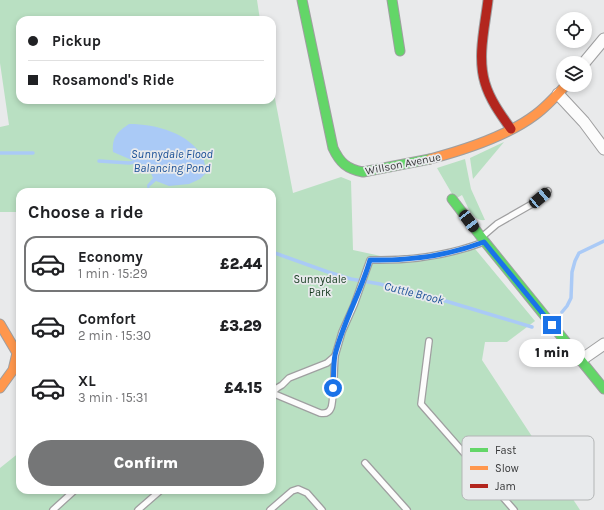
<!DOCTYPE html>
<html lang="en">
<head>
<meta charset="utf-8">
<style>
  body { margin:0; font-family:Karla,sans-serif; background:#f6f6f6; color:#202124; height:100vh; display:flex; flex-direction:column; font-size:15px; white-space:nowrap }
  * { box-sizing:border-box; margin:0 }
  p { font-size:13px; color:#757577 }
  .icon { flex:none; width:22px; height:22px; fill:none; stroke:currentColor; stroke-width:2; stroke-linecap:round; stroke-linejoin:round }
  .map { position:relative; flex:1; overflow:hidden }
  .sheet { position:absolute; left:16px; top:188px; width:260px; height:306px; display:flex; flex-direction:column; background:#fff; border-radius:12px; box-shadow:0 2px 6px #0003 }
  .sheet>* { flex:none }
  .hud { position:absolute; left:16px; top:16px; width:260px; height:88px; border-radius:12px; box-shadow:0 2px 6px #0003; display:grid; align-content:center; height:88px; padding:0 12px; background:#fff }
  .tools { position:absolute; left:556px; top:12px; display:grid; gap:8px }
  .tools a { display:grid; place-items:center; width:36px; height:36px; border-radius:50%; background:#fff; box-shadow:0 2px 6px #0003; font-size:20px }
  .end { position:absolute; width:18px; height:18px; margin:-9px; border:5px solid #1a73e8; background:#fff; box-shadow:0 0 0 2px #fff }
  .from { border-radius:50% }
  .bubble { position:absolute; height:28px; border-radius:14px; background:#fff; box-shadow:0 2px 6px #0003; font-size:13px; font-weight:800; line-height:28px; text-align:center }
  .car { position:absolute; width:12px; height:24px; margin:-12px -6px; border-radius:5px; box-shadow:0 0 3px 1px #0007; background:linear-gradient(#222 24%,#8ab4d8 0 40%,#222 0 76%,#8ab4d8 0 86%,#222 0) }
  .hud b { display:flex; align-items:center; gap:14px; height:38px; font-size:15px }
  .hud b+b { border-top:1px solid #e0e0e0 }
  .hud i { width:10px; height:10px; background:#202124 }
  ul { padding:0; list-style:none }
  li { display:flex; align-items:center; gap:12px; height:56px; margin:0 8px 6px; padding:0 4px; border:2px solid transparent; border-radius:12px }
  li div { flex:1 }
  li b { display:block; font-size:15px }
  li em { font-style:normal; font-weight:800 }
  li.on { border-color:#757677 }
  li>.icon { width:36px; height:36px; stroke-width:1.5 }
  h2 { padding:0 12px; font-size:18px; line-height:48px }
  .button { display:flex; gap:8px; margin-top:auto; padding:8px 12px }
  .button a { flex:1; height:46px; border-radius:24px; background:#757677; color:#fff; font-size:16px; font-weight:800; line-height:46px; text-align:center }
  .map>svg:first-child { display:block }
  .green { fill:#b9e0c2 }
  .water { fill:#aacaf6 }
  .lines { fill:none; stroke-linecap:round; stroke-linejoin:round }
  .stream { stroke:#aacaf6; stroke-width:3.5 }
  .lane-casing { stroke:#9f9fa0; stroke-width:8 }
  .street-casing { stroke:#9f9fa0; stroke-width:13 }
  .fast-casing { stroke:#9f9fa0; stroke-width:11 }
  .slow-casing { stroke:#9f9fa0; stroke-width:11 }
  .jam-casing { stroke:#9f9fa0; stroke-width:11 }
  .lane { stroke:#fcfcfc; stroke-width:5.5 }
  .street { stroke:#fcfcfc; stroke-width:11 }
  .fast { stroke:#63d668; stroke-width:9 }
  .slow { stroke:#ff974d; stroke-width:9 }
  .jam { stroke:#b3261e; stroke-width:9 }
  .route { stroke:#1a73e8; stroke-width:5 }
  .labels { text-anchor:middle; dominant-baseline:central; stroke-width:3.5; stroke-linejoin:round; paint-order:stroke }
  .street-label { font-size:11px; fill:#373839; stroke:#e8eaec }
  .park-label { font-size:11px; fill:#14391e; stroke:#e8eaec }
  .water-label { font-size:12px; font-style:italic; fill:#1c5197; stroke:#e8eaec }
  .key { fill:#e8eaec; stroke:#b3b5b6; stroke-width:1 }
  .key-label { font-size:11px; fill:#373839 }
</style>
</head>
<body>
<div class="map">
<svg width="604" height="510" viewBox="0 0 604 510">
  <rect width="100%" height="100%" fill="#e9eaeb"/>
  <g class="green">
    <polygon points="0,0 257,0 260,20 20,20 20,100 272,100 272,83 293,193 341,177 351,181 353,250 390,258 417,257 471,244 535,321 507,342 485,342 482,360 580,510 0,510 0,468 20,452 20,490 272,490 272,192 20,192 20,212 0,212 0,127 9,125 0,63"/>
    <polygon points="504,142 473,179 470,158"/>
    <path d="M465,159L471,189L485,220C472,222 467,204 462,195L455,199L437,168Z"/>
  </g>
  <path class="water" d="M129,124C156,124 190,133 203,158C205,162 205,168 206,173L200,179L189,184L169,186L156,181L149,187L152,192H148L147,185L153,178L148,167L113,152C112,137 117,132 129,124Z"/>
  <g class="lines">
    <g class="stream">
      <polyline points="0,153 33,153"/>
      <polyline points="99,161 129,163 135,162 139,163"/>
      <polyline points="272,252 328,272 351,279 380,284 403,291 429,296 532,327"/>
      <polyline points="562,312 567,306 571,298 572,272 575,261 579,253 604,241"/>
    </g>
    <defs>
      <g id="lane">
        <polyline points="483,236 497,224 532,204 548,191"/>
        <polyline points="429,341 421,404 514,510"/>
        <path d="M272,393L277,388L282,385L289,378L327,363L335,356L342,332L354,305L370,260C410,261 447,256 484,242"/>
        <path d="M272,393L320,413C325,414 329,413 331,408C334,401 334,366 335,356"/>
        <polyline points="365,463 407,510"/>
        <polyline points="53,510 75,490"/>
        <polyline points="138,510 161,490"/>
        <polyline points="270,510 292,491 298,489 307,493 322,510"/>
      </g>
      <g id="street">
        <polyline points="584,63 604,39"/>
        <polyline points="558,94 584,122 604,149"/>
        <polyline points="581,360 604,344"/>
      </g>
      <g id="fast">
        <path d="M302,0L333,148C340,163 347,169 363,172L430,159"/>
        <polyline points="392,0 400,51"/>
        <polyline points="452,199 485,242 604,389"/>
      </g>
      <g id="slow">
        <path d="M430,159C464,150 507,136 535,115C546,107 557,95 566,85"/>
        <polyline points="0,324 17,353 13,370 0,388"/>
      </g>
      <path id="jam" d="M488,0C485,26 477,57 485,83C490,100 501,115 511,129"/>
    </defs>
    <use href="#lane" class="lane-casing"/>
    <use href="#street" class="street-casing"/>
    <use href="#fast" class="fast-casing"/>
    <use href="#slow" class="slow-casing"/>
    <use href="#jam" class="jam-casing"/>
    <use href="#lane" class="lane"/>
    <use href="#street" class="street"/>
    <use href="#fast" class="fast"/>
    <use href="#slow" class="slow"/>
    <use href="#jam" class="jam"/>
  </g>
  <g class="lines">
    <path class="route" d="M333,388C334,377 333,365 335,355C343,322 361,292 370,260C410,261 447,256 484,242L552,325"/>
  </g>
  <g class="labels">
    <g class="street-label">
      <text transform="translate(403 164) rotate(-11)">Willson Avenue</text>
    </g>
    <g class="park-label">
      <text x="320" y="279">Sunnydale<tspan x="320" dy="13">Park</tspan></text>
    </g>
    <g class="water-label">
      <text x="172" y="154">Sunnydale Flood<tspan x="172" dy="14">Balancing Pond</tspan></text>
      <text transform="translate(414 293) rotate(14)">Cuttle Brook</text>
    </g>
  </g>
  <rect x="462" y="436" width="132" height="64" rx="6" class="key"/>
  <rect x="470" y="448" width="18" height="4" fill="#63d668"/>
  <rect x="470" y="466" width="18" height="4" fill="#ff974d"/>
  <rect x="470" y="484" width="18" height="4" fill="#b3261e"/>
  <g class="key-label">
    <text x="495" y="454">Fast</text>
    <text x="495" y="472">Slow</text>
    <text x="495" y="490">Jam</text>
  </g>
</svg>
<div class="tools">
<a><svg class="icon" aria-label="locate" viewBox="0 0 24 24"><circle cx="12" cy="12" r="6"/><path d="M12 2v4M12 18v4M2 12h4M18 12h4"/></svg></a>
<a><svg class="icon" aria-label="layers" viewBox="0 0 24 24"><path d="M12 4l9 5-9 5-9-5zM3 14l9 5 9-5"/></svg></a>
</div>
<i class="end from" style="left:333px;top:388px"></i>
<i class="end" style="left:552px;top:325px"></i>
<div class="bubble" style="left:519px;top:339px;width:66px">1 min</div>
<i class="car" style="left:540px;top:198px;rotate:50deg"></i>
<i class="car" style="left:469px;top:221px;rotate:143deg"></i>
<div class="hud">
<b><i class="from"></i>Pickup</b>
<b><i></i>Rosamond's Ride</b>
</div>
<section class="sheet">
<h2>Choose a ride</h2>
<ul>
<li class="on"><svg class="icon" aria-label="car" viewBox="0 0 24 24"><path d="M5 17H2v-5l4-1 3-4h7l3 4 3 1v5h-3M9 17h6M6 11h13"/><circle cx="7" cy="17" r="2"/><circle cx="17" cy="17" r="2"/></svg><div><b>Economy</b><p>1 min · 15:29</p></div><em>£2.44</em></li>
<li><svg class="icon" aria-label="car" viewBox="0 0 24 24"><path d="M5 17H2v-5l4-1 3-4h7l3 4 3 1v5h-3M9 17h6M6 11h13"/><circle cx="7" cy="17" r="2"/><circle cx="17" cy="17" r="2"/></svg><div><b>Comfort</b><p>2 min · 15:30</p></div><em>£3.29</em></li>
<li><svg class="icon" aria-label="car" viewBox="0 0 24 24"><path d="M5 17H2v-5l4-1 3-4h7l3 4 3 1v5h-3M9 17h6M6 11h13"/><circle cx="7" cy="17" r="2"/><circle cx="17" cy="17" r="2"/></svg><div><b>XL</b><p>3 min · 15:31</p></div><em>£4.15</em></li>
</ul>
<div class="button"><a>Confirm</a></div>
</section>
</div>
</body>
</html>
